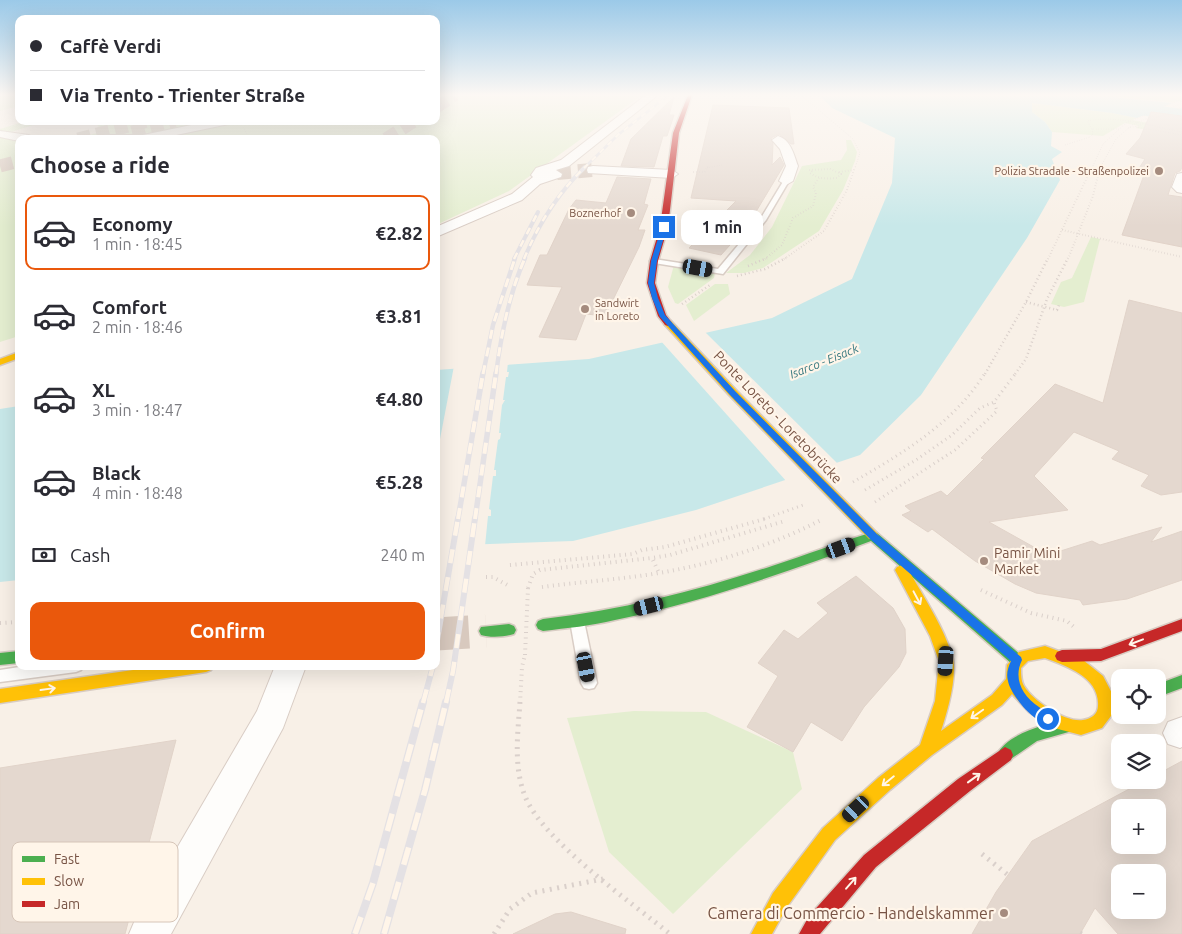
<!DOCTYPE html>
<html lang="en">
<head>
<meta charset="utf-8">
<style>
  body { margin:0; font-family:Ubuntu,sans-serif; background:#f2f2f3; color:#2b2b33; height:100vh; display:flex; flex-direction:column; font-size:19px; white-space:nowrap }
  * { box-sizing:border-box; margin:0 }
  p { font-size:16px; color:#7c7c81 }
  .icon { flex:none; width:28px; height:28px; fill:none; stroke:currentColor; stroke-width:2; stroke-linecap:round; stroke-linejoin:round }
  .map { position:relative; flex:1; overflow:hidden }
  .details { position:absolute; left:15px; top:135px; width:425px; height:535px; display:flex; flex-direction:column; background:#fff; border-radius:10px; box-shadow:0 5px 20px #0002 }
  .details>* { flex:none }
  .top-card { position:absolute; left:15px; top:15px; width:425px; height:110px; border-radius:10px; box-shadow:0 5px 20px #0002; display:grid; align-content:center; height:110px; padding:0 15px; background:#fff }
  .buttons { position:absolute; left:1111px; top:669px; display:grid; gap:10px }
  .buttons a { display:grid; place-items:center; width:55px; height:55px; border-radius:10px; background:#fff; box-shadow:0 5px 20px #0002; font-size:25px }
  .end { position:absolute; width:22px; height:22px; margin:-11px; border:6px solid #1a73e8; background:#fff; box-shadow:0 0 0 2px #fff }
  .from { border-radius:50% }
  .bubble { position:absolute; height:35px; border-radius:10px; background:#fff; box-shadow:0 5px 20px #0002; font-size:16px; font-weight:700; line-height:35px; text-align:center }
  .car { position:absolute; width:15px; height:30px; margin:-15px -8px; border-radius:6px; box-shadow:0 0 4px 1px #0007; background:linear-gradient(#222 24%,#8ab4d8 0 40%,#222 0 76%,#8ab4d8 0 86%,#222 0) }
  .top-card b { display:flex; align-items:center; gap:18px; height:48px; font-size:19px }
  .top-card b+b { border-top:1px solid #e1e1e2 }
  .top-card i { width:12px; height:12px; background:#2b2b33 }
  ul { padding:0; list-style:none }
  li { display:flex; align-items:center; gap:15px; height:75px; margin:0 10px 8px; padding:0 5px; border:2px solid transparent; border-radius:10px }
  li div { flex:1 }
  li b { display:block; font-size:19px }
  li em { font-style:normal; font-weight:700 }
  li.on { border-color:#ea580c }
  li>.icon { width:45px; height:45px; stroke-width:1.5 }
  h2 { padding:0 15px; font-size:22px; line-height:60px }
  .pay { display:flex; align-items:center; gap:12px; height:55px; padding:0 15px; font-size:19px }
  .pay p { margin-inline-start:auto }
  .primary-button { display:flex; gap:10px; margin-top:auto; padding:10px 15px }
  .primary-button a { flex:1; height:58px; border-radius:10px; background:#ea580c; color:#fff; font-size:20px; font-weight:700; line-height:58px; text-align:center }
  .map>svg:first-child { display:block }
  .green { fill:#e4eed0 }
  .water { fill:#c8e8e9; fill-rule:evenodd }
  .pier { fill:#f8f0e7 }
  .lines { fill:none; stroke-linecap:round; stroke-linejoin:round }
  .river { fill:#c8e8e9; fill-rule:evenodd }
  .building { fill:#e4d8cf; stroke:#e1d3c9; fill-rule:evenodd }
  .street-tunnel { stroke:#d8c9be; stroke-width:14; stroke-dasharray:14 7; stroke-linecap:butt }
  .secondary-tunnel { stroke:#d8c9be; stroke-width:33; stroke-dasharray:33 17; stroke-linecap:butt }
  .primary-tunnel { stroke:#d8c9be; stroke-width:13; stroke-dasharray:13 6; stroke-linecap:butt }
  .highway-tunnel { stroke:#d8c9be; stroke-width:13; stroke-dasharray:13 6; stroke-linecap:butt }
  .lane-casing { stroke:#d9cdc5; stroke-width:3 }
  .street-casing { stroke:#d9cdc5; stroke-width:2 }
  .fast-casing { stroke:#d8ccc3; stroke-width:3 }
  .slow-casing { stroke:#d8ccc3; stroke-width:3 }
  .jam-casing { stroke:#d8ccc3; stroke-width:3 }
  .path-far5 { stroke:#dad0cb; stroke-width:1; stroke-dasharray:0.5 2; stroke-linecap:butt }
  .path-far4 { stroke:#dad0cb; stroke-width:2; stroke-dasharray:0.5 2.5; stroke-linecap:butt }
  .path-far3 { stroke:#dad0cb; stroke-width:2.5; stroke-dasharray:1 3; stroke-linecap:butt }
  .path-far2 { stroke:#dad0cb; stroke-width:3; stroke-dasharray:1 4; stroke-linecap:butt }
  .path-far1 { stroke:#dad0cb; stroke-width:4; stroke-dasharray:1 4.5; stroke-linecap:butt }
  .path { stroke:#dad0cb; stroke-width:5; stroke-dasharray:2 5.5; stroke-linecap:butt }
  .lane { fill:#fefdfb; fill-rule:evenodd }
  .street { fill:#fefdfb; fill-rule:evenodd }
  .fast { fill:#4caf50; fill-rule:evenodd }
  .slow { fill:#ffc107; fill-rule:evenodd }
  .jam { fill:#c62828; fill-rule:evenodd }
  .rail-far5-casing { stroke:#e4e1e4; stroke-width:2.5 }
  .rail-far4-casing { stroke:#e4e1e4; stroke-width:4 }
  .rail-far3-casing { stroke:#e4e1e4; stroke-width:4.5 }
  .rail-far2-casing { stroke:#e4e1e4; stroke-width:5.5 }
  .rail-far1-casing { stroke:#e4e1e4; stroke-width:6 }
  .rail-casing { stroke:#e4e1e4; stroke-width:8 }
  .rail-far5 { stroke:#fff5e9; stroke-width:2; stroke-dasharray:5.5; stroke-linecap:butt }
  .rail-far4 { stroke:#fff5e9; stroke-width:2.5; stroke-dasharray:7; stroke-linecap:butt }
  .rail-far3 { stroke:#fff5e9; stroke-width:3; stroke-dasharray:9; stroke-linecap:butt }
  .rail-far2 { stroke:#fff5e9; stroke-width:4; stroke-dasharray:11; stroke-linecap:butt }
  .rail-far1 { stroke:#fff5e9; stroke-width:4.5; stroke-dasharray:14; stroke-linecap:butt }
  .rail { stroke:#fff5e9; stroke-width:5.5; stroke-dasharray:18; stroke-linecap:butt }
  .path-bridge-far1 { stroke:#dad0cb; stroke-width:1; stroke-dasharray:0.5 2; stroke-linecap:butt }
  .path-bridge { stroke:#dad0cb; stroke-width:4; stroke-dasharray:1 4.5; stroke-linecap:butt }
  .oneway { stroke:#fff5e9 }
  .route { fill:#1a73e8 }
  .poi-dot { fill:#a58b7e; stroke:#fff5e9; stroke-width:2 }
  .labels { text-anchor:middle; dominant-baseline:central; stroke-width:4.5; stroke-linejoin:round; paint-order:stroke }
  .far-poi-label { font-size:11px; fill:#785445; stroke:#fff5e9; text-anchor:end }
  .far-water-label { font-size:12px; font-style:italic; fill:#37787f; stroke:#fff5e9 }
  .street-label { font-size:14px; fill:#785445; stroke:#fff5e9 }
  .poi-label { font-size:14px; fill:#785445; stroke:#fff5e9; text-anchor:start }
  .near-poi-label { font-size:16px; fill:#785445; stroke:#fff5e9; text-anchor:end }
  .key { fill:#fff5e9; stroke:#d6c5b8; stroke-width:1 }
  .key-label { font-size:14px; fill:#785445 }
</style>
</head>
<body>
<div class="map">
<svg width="1182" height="934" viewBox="0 0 1182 934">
  <rect width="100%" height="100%" fill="#f8f0e7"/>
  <g class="green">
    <polygon points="0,95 19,95 19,106 0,111"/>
    <path d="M436,95H642L509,191L436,225V139H19V336L0,342V129L26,121H46L8,133C38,139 73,143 102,131L95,122L79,121H436Z"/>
    <polygon points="1092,95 1182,95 1182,104 1170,102"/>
    <polygon points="1032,103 1112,113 1182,127 1182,136 1136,128 1139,126 1125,123 1103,136 1052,132 1045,122 1032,112"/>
    <polygon points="846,140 851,140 857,152 855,161 843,190 819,231 763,268 744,273 726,273 750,255 772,227 802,166 841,160 847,150"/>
    <polygon points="1091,237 1100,239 1084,302 1064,307 1051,304 1061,282 1072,278"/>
    <polygon points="674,265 715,273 714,278 678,304 675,303 668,287"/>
    <polygon points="715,284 728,284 730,294 694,321 686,305"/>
    <polygon points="634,711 706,712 793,752 802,789 673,914 609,852 567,718"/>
  </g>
  <g class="water">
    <path d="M819,95H1092L1182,104V127L1112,113L1032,103V112L1045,122L1052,132L1051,146L1062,152L1052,159L1060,180L1027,238L921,395L860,455L696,510L573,541L436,546V370L589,359L772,318L852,279L892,183L895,138L832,108ZM1081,103L1130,106L1177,116L1133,113L1067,104Z"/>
    <polygon points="19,406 19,580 0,582 0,409"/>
  </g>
  <g class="pier">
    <polygon points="1177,101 1182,102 1182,108 1148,123 1132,120"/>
    <polygon points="703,330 838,464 787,482 660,340"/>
    <polygon points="508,362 507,372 509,372 508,377 506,377 503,400 505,400 502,405 499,433 501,433 500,439 498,440 494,470 496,470 496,476 493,476 489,509 491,510 491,516 488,516 485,546 436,548 436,460 454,366"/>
  </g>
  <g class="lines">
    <polygon class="river" points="1029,95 1084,95 1182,109 1182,121 1039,101 1032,99"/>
  </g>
  <g class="building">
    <polygon points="674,97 669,115 674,115 667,136 663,136 654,167 621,166 631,139"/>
    <polygon points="713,105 789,108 794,144 791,144 779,134 771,138 773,144 772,165 780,157 784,165 748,225 721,255 689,248 736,201 691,198"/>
    <polygon points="1151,112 1182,116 1182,168 1180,171 1175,173 1168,195 1182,197 1182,247 1122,235 1144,175 1136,173 1145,159 1126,154 1140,138"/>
    <polygon points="617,177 651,179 644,204 648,205 638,230 645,230 639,247 605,316 586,314 576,340 539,337 562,287 527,285 540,255 547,255 569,209 576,200 606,203"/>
    <polygon points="1129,300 1182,313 1182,492 1161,495 1141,486 1149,475 1112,459 1119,451 1074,432 1034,476 1068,510 989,522 1048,555 1092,541 1100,545 1162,527 1151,542 1182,531 1182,580 1127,599 1083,605 1080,600 1036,593 1015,584 975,561 932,529 928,532 902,515 911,511 905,506 941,491 947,496 984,459 981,458 1055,384 1103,403"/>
    <polygon points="856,576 893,608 905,629 906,653 899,667 864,707 842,741 811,722 793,752 747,727 778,676 758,663 784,630 798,639 828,613 817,603"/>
    <polygon points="176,740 125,934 0,934 0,768"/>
    <path d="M1182,761V934H1118L1095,908L1080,934H972L996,892L1032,841L1146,780H1158V774ZM1120,808H1158V845H1120ZM1120,872H1158V910H1120Z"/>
    <polygon points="571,912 626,929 625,934 513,934 555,914"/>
  </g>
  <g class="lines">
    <polyline class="street-tunnel" points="557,173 593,170"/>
    <polyline class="secondary-tunnel" points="436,634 486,631"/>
    <g class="primary-tunnel">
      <polyline points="436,107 455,95"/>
      <polyline points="386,139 414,121"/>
    </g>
    <g class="highway-tunnel">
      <polyline points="132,132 175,121"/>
      <polyline points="78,139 148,121"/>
      <polyline points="0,166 19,161"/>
    </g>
    <defs>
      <g id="lane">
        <polygon points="784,180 789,181 766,220 723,274 654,263 650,261 654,259 718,269 761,218"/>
        <polygon points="577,615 582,617 584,621 597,683 594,688 589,689 584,688 581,683 570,621 572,617"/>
        <polygon points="26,666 83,666 81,670 76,672 0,682 0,670"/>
      </g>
      <g id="street">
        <polygon points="436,95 445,95 436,99"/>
        <polygon points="646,95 658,95 569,166 556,170 562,174 561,177 540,184 522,200 436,237 436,227 512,194 533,177 531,175 536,168 561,160"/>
        <polygon points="211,121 234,121 229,124 157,139 99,139 105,135 143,135"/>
        <polygon points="0,131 29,135 35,139 19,139 19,141 0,137"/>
        <path d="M778,136C791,140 794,155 798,166L793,181L786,185L779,181L786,166L780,149L772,140Z"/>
        <polygon points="593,166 672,170 678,174 672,178 588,173 587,170 588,167"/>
        <polygon points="1182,173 1182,193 1177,192 1172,187 1177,174"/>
        <polygon points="275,666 306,666 283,728 171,934 129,934 135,920 257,711"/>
        <polygon points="1182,717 1182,747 1180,748 1168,744 1163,733 1168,722"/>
      </g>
      <g id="fast">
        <path d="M873,532L877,533L1022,656L1024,660L1022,664L1017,666L1012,664L871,541C787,572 702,602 615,620C591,626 567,628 543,631L538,629L536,625L538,621L543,619C623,610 696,591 772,566C806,555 839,542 873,532Z"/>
        <path d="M509,624L514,626L516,630L514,634C505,637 490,638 481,635L479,631L481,627Z"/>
        <polygon points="19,651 19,663 0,665 0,653"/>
        <polygon points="1182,675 1182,688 1158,697 1158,684"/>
        <path d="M1066,719L1072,721L1074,726L1072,731L1037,741L1005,763L999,760L997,755C1006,734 1046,724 1066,719Z"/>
      </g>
      <g id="slow">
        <polygon points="668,320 671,321 737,391 877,533 879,536 877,539 869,539 729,395 665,325 664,323"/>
        <polygon points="19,352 19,358 0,365 0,359"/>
        <path d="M902,565L907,567C922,595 945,628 953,659C957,679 947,712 941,731L992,695L1006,679L1007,665L1019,652L1045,646L1083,660L1103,676L1114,697V712L1102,728L1081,735L1054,728L1029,712L1012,694L1002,705L932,755L890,790L835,840L787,907L772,934H751L773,893L823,828L878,778L920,745L935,701L939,661L930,636L895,570L897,567ZM1045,658C1066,666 1100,677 1098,706C1098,714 1091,719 1083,720C1066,723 1033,701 1024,686C1021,681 1021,674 1021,668L1028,661Z"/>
        <polygon points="161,666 213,666 211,670 206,672 0,703 0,689"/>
      </g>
      <g id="jam">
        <polygon points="688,95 692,95 679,133 668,227 658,261 655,283 666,315 672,323 668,326 665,325 658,316 647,283 650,261 660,227 673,133"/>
        <polygon points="1182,619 1182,631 1101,661 1062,662 1057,660 1055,656 1057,652 1062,650 1101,649"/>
        <polygon points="1005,747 1011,750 1013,755 1011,760 970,791 876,867 820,934 799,934 809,916 864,855 958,779"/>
      </g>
    </defs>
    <use href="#lane" class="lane-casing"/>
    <use href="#street" class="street-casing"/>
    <use href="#fast" class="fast-casing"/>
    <use href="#slow" class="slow-casing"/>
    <use href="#jam" class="jam-casing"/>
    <g class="path-far5">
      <polyline points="801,95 853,139 860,153 855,168"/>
      <polyline points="1146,95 1182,101"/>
      <polyline points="1177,95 1182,96"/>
      <polyline points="243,127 248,136 256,139"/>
      <polyline points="1136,127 1182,135"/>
      <polyline points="1128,128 1138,126"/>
      <path d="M1119,129H1092L1087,121C1120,115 1150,126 1182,132"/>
      <polyline points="1065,145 1090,137 1093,134 1092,129"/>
      <polyline points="707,168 722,165"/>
      <polyline points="1092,168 1103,144 1126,123"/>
      <polyline points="1100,168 1116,139 1132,125"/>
    </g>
    <g class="path-far4">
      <path d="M809,170L830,169L841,174L837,178C827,179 818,179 810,173L812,171"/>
      <polyline points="693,172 705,172 707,167 709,167"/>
      <polyline points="839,172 854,170"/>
      <polyline points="1062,230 1182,257"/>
      <polyline points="765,259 782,245 793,218 813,206 816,193 813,187 819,178"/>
      <polyline points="784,259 824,231 847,190 855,167"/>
      <polyline points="1048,259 1092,167"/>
      <polyline points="1068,259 1093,196 1100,167"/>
    </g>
    <g class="path-far3">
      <polyline points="748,266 767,258"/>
      <polyline points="737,276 765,269 786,258"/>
      <polyline points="1026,302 1057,310 1059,305"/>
      <polyline points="682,304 710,285"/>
      <polyline points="985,374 1026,302 1048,258"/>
      <polyline points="1015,374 1026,359 1047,299 1068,258"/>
    </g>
    <g class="path-far2">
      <path d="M853,482C903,453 954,423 985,373"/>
      <polyline points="865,490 916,460 952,435 980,408 994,402 1016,373"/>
      <polyline points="875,502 955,450 997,411 994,402"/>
      <polyline points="764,519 806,504"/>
    </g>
    <g class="path-far1">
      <polyline points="510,565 633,554 642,550 665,547 768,518"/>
      <polyline points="658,571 652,558 670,555 785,521"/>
      <polyline points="486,577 493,577 509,586"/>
      <path d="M542,587C586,581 631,579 675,570C726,560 777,543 823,519"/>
      <polyline points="528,588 533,574 540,570 652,558"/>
      <polyline points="981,590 1031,613 1067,621 1074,627"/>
      <polyline points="0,623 19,622"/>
      <polyline points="520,703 522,667 525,655"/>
    </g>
    <g class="path">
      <path d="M520,702C518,732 513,766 525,796C541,839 632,903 670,934"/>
      <polyline points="982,854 1008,875"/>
      <polyline points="1080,933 1082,934"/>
      <polyline points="494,934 510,909 532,893 603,879"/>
    </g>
    <use href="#lane" class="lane"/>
    <use href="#street" class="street"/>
    <use href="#fast" class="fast"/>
    <use href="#slow" class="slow"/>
    <use href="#jam" class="jam"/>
    <defs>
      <polyline id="rail-far5" points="584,168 619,134 669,95"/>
      <g id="rail-far4">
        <polyline points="514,259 538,212"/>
        <path d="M524,259C539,223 557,194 585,167"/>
      </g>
      <g id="rail-far3">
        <polyline points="483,374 493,325 515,258"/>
        <path d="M496,374C501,335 509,294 525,258"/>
      </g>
      <g id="rail-far2">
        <polyline points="458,519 483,373"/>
        <polyline points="475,519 496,373"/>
      </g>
      <g id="rail-far1">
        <polyline points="436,646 458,518"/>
        <polyline points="423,703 433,666"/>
        <polyline points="446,703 453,671 475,518"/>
      </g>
      <g id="rail">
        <polyline points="355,934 373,883 423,702"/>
        <polyline points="384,934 425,790 446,702"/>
      </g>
    </defs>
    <use href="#rail-far5" class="rail-far5-casing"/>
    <use href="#rail-far4" class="rail-far4-casing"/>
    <use href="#rail-far3" class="rail-far3-casing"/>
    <use href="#rail-far2" class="rail-far2-casing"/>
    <use href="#rail-far1" class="rail-far1-casing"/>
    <use href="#rail" class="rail-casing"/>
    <use href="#rail-far5" class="rail-far5"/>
    <use href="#rail-far4" class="rail-far4"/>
    <use href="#rail-far3" class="rail-far3"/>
    <use href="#rail-far2" class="rail-far2"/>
    <use href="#rail-far1" class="rail-far1"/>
    <use href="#rail" class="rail"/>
    <g class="path-bridge-far1">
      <polyline points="1126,123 1182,99"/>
      <polyline points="1132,125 1182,103"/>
      <polyline points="1138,126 1182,107"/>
    </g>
    <polyline class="path-bridge" points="525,655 528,588"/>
  </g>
  <defs><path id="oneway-shaft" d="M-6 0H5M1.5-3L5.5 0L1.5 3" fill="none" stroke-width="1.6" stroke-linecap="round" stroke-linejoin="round" transform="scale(1.25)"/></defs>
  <g class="oneway">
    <use href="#oneway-shaft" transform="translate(917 598) rotate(62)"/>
    <use href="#oneway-shaft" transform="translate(1136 642) rotate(159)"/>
    <use href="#oneway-shaft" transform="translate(48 689) rotate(-8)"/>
    <use href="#oneway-shaft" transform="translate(977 714) rotate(145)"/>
    <use href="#oneway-shaft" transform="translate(974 778) rotate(-36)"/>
    <use href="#oneway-shaft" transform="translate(888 781) rotate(141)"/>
    <use href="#oneway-shaft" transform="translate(851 883) rotate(-49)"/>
  </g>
  <linearGradient id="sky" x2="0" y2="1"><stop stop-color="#9bc9e8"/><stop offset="0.42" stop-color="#fcf8f4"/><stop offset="1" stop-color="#fcf8f4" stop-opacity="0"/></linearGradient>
  <rect width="1182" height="226" fill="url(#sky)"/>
  <path class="route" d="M662,226L667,227L657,261L654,283L658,298L665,315L735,391L877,534L1021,657L1022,660C1013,678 1022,696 1039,707C1044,711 1051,713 1054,719L1052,723C1037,728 1010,694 1008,681C1006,673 1008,668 1011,661L870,539L730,395L660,317L652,298L648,283L651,261Z"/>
  <g class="poi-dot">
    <circle cx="1159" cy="171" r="5"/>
    <circle cx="631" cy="213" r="5"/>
    <circle cx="585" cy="309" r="5"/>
    <circle cx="984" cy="561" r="5"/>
    <circle cx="1004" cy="913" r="5"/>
  </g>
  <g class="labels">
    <g class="far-poi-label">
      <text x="1149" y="171">Polizia Stradale - Straßenpolizei</text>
      <text x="621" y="213">Boznerhof</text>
      <text x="595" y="303" text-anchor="start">Sandwirt<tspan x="595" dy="13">in Loreto</tspan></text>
    </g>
    <g class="far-water-label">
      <text transform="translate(824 361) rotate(-22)">Isarco - Eisack</text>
    </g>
    <g class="street-label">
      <text transform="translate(778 417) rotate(46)">Ponte Loreto - Loretobrücke</text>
    </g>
    <g class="poi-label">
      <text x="994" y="553">Pamir Mini<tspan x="994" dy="16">Market</tspan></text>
    </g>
    <g class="near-poi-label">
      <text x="994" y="913">Camera di Commercio - Handelskammer</text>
    </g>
  </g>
  <rect x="12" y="842" width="166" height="80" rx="8" class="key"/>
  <rect x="22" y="856" width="23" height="6" fill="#4caf50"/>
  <rect x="22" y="878" width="23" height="7" fill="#ffc107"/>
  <rect x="22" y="901" width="23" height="6" fill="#c62828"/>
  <g class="key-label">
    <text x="54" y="864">Fast</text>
    <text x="54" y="886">Slow</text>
    <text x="54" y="909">Jam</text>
  </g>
</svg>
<div class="buttons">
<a><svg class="icon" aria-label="locate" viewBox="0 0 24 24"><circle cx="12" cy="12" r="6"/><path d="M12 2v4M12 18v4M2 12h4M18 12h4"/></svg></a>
<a><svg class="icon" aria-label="layers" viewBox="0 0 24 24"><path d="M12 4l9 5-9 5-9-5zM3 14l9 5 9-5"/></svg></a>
<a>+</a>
<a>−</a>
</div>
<i class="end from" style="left:1048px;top:719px"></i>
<i class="end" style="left:664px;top:227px"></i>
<div class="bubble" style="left:681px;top:210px;width:82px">1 min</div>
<i class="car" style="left:698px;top:268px;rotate:100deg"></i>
<i class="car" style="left:841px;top:548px;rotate:70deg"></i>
<i class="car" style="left:649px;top:606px;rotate:256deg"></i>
<i class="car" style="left:946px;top:661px;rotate:184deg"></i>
<i class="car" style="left:586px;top:667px;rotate:169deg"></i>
<i class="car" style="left:856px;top:809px;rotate:227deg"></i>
<div class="top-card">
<b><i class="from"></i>Caffè Verdi</b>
<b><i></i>Via Trento - Trienter Straße</b>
</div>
<section class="details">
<h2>Choose a ride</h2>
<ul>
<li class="on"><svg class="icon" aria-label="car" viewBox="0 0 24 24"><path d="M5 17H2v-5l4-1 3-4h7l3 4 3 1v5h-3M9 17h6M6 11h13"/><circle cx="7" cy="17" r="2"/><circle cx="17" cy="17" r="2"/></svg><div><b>Economy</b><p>1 min · 18:45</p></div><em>€2.82</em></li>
<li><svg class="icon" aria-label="car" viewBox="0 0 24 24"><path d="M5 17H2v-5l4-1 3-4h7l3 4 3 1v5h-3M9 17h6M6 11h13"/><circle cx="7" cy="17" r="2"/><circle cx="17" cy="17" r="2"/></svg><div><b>Comfort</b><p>2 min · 18:46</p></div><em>€3.81</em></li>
<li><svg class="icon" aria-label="car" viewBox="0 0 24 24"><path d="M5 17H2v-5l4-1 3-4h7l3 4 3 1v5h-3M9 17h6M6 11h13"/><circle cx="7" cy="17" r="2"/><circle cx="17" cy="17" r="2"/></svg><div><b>XL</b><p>3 min · 18:47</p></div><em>€4.80</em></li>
<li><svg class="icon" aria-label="car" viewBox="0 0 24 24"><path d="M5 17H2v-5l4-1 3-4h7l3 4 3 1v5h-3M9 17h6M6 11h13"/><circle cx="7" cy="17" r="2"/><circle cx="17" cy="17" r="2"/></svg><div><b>Black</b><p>4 min · 18:48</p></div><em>€5.28</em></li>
</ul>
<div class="pay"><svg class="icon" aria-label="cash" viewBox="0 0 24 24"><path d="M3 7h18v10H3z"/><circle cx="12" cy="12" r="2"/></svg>Cash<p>240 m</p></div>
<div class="primary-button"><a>Confirm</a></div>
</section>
</div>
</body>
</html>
